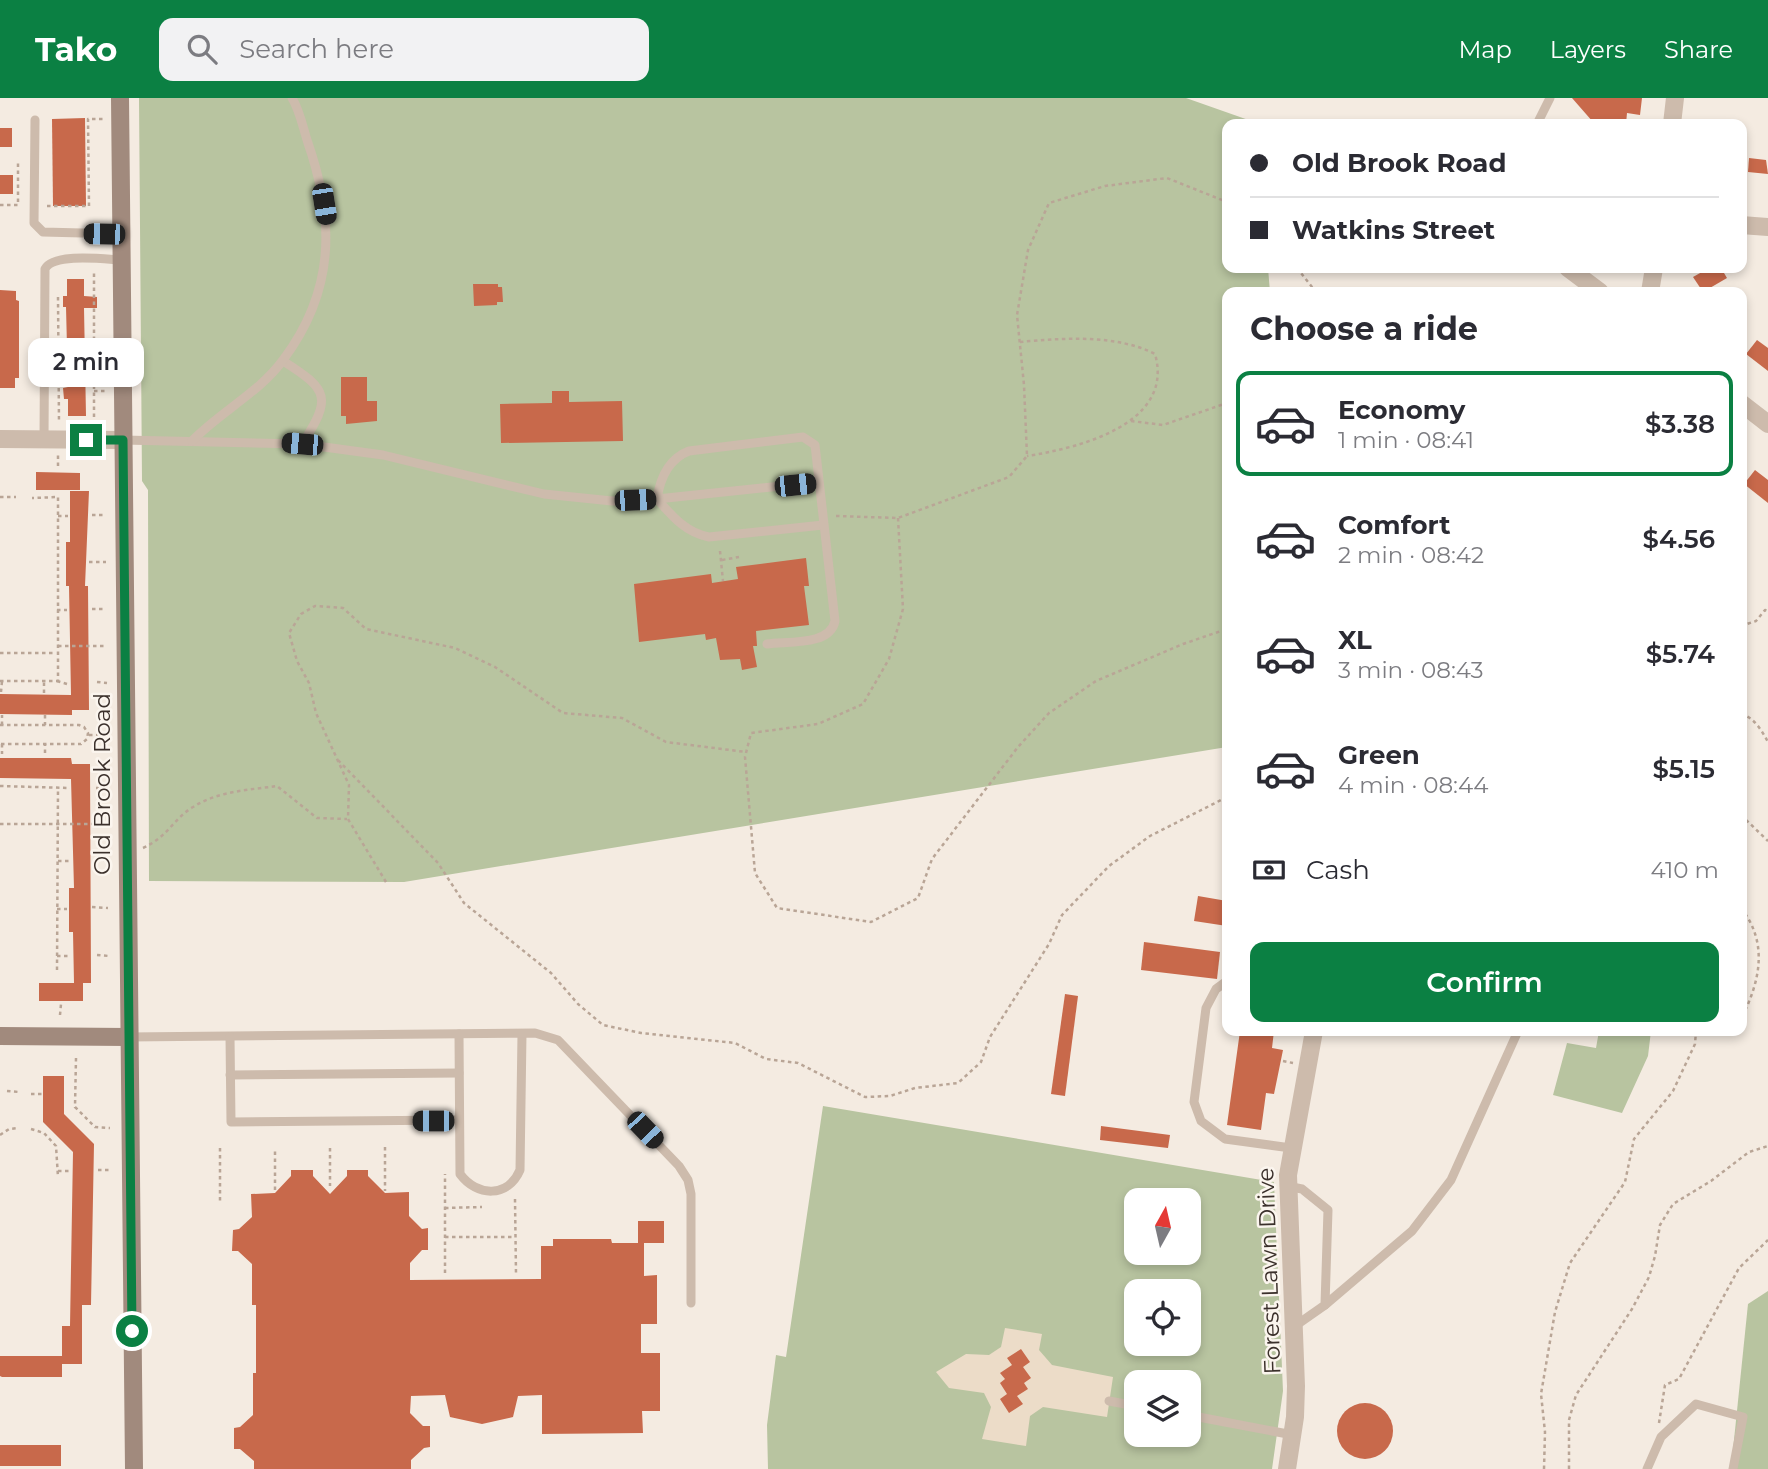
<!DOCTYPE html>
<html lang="en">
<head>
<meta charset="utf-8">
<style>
  body { margin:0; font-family:Montserrat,sans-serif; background:#f2f2f3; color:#2b2b33; height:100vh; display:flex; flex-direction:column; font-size:26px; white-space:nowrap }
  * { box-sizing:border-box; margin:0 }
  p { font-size:23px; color:#7c7c81 }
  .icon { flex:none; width:38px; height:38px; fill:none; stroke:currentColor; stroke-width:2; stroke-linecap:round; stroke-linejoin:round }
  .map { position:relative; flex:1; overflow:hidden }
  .details { position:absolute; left:1222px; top:189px; width:525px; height:749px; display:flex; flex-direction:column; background:#fff; border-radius:14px; box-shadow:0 4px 10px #0003 }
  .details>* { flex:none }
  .top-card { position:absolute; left:1222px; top:21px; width:525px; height:154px; border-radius:14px; box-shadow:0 4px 10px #0003; display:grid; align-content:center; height:154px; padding:0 28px; background:#fff }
  .needle { width:46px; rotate:8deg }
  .tools { position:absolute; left:1124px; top:1090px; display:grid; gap:14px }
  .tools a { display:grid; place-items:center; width:77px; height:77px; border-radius:14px; background:#fff; box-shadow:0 4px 10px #0003; font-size:35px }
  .end { position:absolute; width:32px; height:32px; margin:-16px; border:9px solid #0b8043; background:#fff; box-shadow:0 0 0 4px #fff }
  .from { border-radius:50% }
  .bubble { position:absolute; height:49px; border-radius:14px; background:#fff; box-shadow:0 4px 10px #0003; font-size:23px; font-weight:600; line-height:49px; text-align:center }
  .car { position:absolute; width:21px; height:42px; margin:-21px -10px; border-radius:9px; box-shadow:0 0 5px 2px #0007; background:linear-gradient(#222 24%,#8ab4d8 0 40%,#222 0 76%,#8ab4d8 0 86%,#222 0) }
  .top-card b { display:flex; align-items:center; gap:24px; height:66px; font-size:26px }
  .top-card b+b { border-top:2px solid #e1e1e2 }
  .top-card i { width:18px; height:18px; background:#2b2b33 }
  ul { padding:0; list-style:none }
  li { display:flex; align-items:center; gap:21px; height:105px; margin:0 14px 10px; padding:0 14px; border:4px solid transparent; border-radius:14px }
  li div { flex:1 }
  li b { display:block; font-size:26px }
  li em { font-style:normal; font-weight:600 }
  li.active { border-color:#0b8043 }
  li>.icon { width:63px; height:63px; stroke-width:1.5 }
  h2 { padding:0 28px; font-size:32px; line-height:84px }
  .pay { display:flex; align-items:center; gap:18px; height:77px; padding:0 28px; font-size:26px }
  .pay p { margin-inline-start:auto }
  .button { display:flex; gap:14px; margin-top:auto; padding:14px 28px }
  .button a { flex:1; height:80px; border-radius:14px; background:#0b8043; color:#fff; font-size:28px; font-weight:600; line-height:80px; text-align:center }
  header { display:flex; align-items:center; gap:42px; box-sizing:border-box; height:98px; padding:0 35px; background:#0b8043; color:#fff }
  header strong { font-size:33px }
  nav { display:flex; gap:38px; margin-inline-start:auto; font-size:24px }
  .search { width:490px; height:63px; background:#f2f2f3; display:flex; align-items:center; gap:18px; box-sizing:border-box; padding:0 24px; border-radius:14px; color:#7c7c81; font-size:26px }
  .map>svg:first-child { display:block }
  .green { fill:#b8c4a0; fill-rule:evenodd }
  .plaza { fill:#ecdcc8 }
  .building { fill:#c8694b }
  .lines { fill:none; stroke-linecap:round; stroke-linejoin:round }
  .path { stroke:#b9a596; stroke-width:2.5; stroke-dasharray:3.5 3.5; stroke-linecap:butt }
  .lane { stroke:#cdbbac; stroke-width:9 }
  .street { stroke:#cdbbac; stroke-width:18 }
  .secondary { stroke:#a18a7d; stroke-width:18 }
  .route { stroke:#0b8043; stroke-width:9 }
  .labels { text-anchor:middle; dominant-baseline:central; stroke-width:5; stroke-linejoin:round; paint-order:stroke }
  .street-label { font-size:23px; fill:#3b302b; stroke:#fbf5ee }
</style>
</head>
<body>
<header>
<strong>Tako</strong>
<div class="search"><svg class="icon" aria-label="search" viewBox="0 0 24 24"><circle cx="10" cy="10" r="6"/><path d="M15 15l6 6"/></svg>Search here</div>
<nav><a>Map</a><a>Layers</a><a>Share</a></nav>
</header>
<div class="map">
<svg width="1768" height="1371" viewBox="0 0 1768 1371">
  <rect width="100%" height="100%" fill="#f4ebe1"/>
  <g class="green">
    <polygon points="139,0 1186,0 1257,25 1227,26 1227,170 1268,170 1270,194 1227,194 1227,649 404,784 149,783 148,392 142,383"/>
    <polygon points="1599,933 1651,933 1648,958 1622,1015 1553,997 1567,945 1596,950"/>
    <path d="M823,1008L1274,1084L1283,1293L1272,1371H768L767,1327L776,1257L786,1259ZM1136,1102H1188V1155H1136ZM1136,1194H1188V1246H1136ZM1136,1284H1188V1337H1136Z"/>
    <polygon points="1768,1193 1768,1371 1731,1371 1748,1206"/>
  </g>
  <polygon class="plaza" points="1005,1230 1042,1236 1039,1252 1052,1267 1113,1279 1107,1319 1043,1309 1030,1318 1026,1348 982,1341 991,1309 984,1295 949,1290 936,1274 966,1256 989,1257 1001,1249"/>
  <g class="building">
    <polygon points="1572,0 1642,0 1640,17 1627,15 1626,26 1593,24"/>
    <polygon points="85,20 86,108 53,108 52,21"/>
    <rect x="0" y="30" width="12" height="19"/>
    <polygon points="1749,60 1766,62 1768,76 1748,74"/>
    <rect x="0" y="77" width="13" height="19"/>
    <polygon points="1709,170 1721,170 1727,180 1703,194 1693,179"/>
    <polygon points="67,181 84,181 84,198 97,199 97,210 84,210 86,318 68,318 68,301 64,301 63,290 68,289 66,209 63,209 63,198 67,198"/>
    <polygon points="473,186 498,186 498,189 502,189 503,204 497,204 497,207 474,208"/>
    <polygon points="0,192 16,193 16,202 19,203 19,280 15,280 15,290 0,290"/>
    <polygon points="1757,242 1768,250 1768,273 1746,256"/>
    <polygon points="341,279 367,279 367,303 377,303 377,323 346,326 346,318 341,318"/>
    <polygon points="552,293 569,293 569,304 622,303 623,343 501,345 500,306 552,305"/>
    <polygon points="1755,372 1768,382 1768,405 1744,386"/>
    <polygon points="36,374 80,375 80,392 36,392"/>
    <polygon points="70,393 89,393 85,488 88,488 89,612 72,612 72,617 0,616 0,596 71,597 69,488 66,488 66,444 70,444"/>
    <polygon points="806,460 809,488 804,488 809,527 756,533 757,548 753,548 757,569 742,572 740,561 720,562 716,540 706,542 705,536 639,544 634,486 711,476 712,485 738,481 736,469"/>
    <polygon points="0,660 71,660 72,666 90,666 91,885 83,885 83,903 39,903 39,885 74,885 73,834 69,834 69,790 74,790 71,681 0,680"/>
    <polygon points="1198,798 1227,803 1227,828 1194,823"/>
    <polygon points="1144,844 1220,854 1217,881 1141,872"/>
    <polygon points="1065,896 1078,898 1065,998 1051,996"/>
    <polygon points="1240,933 1274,933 1272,950 1283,952 1274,996 1266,995 1261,1032 1227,1027"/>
    <polygon points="43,978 64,978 64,1016 94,1046 91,1207 82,1207 82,1266 62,1266 62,1279 2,1279 0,1278 0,1258 62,1258 62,1228 70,1228 73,1054 43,1024"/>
    <polygon points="1101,1028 1170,1037 1168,1050 1100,1042"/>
    <polygon points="291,1072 313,1072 313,1078 330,1096 347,1078 347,1072 368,1072 368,1078 385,1095 409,1094 409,1118 422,1131 428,1130 428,1152 422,1152 410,1165 410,1182 541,1181 541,1148 553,1148 553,1141 611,1141 612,1145 638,1145 638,1123 664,1123 664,1145 644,1145 644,1178 657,1177 657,1226 641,1226 641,1255 660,1255 660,1313 642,1313 643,1335 542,1336 542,1297 518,1298 513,1319 482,1326 450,1319 445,1297 411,1298 410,1315 423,1328 430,1328 430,1349 424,1350 411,1362 411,1371 254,1371 254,1363 240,1351 234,1351 234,1330 240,1329 253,1317 253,1275 256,1275 256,1207 252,1207 252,1166 238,1153 232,1153 233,1132 239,1131 252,1119 251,1096 275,1095 291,1078"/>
    <polygon points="1021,1251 1030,1264 1023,1269 1031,1280 1024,1285 1028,1291 1017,1298 1023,1306 1009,1315 1000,1301 1007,1296 1000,1285 1005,1281 1000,1275 1012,1267 1007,1260"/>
    <circle cx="1365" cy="1333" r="28"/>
    <rect x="0" y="1347" width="61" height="21"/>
  </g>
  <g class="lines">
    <g class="path">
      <polyline points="0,107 18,107 18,64"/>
      <polyline points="47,108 89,108 88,21 103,21"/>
      <polyline points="1297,170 1316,194"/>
      <polyline points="58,199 59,325"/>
      <path d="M1020,244C1062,240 1116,236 1155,256C1175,326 1079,350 1027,358"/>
      <polyline points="94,247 104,247"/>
      <polyline points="94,293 105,293"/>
      <polyline points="1131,323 1163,327 1227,305"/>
      <polyline points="94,326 94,172"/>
      <polyline points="58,368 58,356"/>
      <polyline points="0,399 16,399"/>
      <polyline points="92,417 106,417"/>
      <polyline points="58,418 68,418"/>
      <polyline points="836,418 898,420 1009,379 1027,358 1024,287 1017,217 1028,152 1049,105 1105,88 1167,80 1227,104"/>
      <polyline points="898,420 903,511 889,561 863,606 818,626 751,635 745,659 755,775 777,810 871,824 918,800 932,761 1018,649 1049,615 1096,583 1183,546 1227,531"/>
      <polyline points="720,453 723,483"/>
      <polyline points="722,462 739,459"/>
      <polyline points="89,464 106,464"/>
      <polyline points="92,511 106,511"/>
      <polyline points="57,512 67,512"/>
      <polyline points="1741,528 1756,523 1765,512 1768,513"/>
      <polyline points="58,548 107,548"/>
      <polyline points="0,555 56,555"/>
      <polyline points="0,583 58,583 58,399 32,400"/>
      <polyline points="57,583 67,586"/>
      <polyline points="97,584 107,585"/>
      <polyline points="1,594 2,583"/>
      <polyline points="44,595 44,583"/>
      <path d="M1741,616C1754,619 1762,633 1768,644"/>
      <polyline points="45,617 45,627"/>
      <polyline points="0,627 79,627 84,629 88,635 87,641 81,646 0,646"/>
      <polyline points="2,627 2,617"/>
      <polyline points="89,637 107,637"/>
      <polyline points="2,646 2,656"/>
      <polyline points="45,655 45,646"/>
      <polyline points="338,662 438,765 464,805 551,875 578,906 603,927 641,935 735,945 766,961 798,965 865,999 890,998 915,990 958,985 981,964 990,939 1049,846 1062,817 1109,768 1150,738 1227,699"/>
      <polyline points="0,688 70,690"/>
      <polyline points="96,690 107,690"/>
      <polyline points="1741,717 1768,743"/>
      <polyline points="0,726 108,726"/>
      <path d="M143,750C169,738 173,721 193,709C218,693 249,692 277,688L317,720L347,721"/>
      <polyline points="96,762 108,762"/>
      <polyline points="58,763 69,763"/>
      <polyline points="386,784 348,721 349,687 316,615 309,585 297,563 289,535 301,516 315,508 343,510 366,531 455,550 495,569 563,615 622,620 666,644 746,654"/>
      <polyline points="92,809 108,810"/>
      <path d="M1741,810C1768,844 1761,882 1741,921"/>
      <polyline points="57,811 67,811"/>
      <polyline points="97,857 109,858"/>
      <polyline points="57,858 68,858"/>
      <polyline points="57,872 58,690"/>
      <polyline points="60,917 61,906"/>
      <polyline points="76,960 75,1009 95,1029 110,1030"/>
      <polyline points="1283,963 1293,965"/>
      <polyline points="7,993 19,994"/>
      <polyline points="31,996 42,996"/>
      <polyline points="31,1031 44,1035 56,1048 58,1079"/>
      <polyline points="0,1037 9,1031 19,1030"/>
      <polyline points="385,1049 385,1093"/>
      <polyline points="220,1050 220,1103"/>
      <polyline points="330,1050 330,1088"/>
      <polyline points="98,1072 110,1072"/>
      <polyline points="58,1073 71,1073"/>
      <polyline points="275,1092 275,1050"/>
      <polyline points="515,1101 516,1176"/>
      <polyline points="445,1110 482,1109"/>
      <polyline points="445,1139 515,1139"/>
      <polyline points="445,1175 445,1076"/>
      <polyline points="1659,1325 1665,1287 1679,1281 1739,1170 1768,1142"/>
      <polyline points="1544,1371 1545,1334 1541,1296 1555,1214 1570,1165 1625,1084 1634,1041 1673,993 1695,946 1696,933"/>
      <polyline points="1569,1371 1569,1322 1576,1297 1632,1211 1649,1179 1655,1158 1660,1127 1673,1106 1711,1083 1749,1054 1768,1048"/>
    </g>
    <g class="lane">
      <polyline points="35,22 34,125 43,134 121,136"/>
      <polyline points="1537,26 1550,0"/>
      <path d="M283,263C329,292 332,300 302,346"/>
      <path d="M44,341L45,171C53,155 103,161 121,162"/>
      <path d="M123,342L302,346L383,357L544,396L612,403L657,401C672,418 686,435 709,439L823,427"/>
      <path d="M192,343C220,314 260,294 283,262C335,193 335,123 308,45C303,30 300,13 292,0"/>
      <path d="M767,546C788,543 830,548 835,523L815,347L803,339L689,353C668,361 660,381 657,401L819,384"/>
      <polyline points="1227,883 1216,891 1206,910 1194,1004 1201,1023 1225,1041 1291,1050"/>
      <path d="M459,936L460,1076C477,1099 508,1100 520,1072L522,936"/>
      <polyline points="128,939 535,935 558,942 679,1068 688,1082 691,1096 691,1205"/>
      <polyline points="230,939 231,1024 458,1022"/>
      <polyline points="230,977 459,975"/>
      <polyline points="1287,1088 1302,1091 1328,1112 1325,1207 1295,1228"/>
      <polyline points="1325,1207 1412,1133 1451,1082 1518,933"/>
      <polyline points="1109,1303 1136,1308"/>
      <polyline points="1188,1317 1293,1337"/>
      <polyline points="1647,1371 1661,1339 1696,1306 1743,1319 1733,1371"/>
    </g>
    <g class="street">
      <polyline points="1672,26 1675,0"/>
      <polyline points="1741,127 1768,129"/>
      <polyline points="1568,170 1600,194"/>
      <polyline points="1650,194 1654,170"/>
      <polyline points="1741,305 1768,326"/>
      <polyline points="0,341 123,342"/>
      <polyline points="1287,1371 1295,1319 1296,1288 1288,1077 1314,933"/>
    </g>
    <g class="secondary">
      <polyline points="120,0 134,1371"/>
      <polyline points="0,938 128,939"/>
    </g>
  </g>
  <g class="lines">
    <polyline class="route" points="86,342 123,342 132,1233"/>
  </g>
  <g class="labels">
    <g class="street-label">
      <text transform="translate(102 686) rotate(-90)">Old Brook Road</text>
      <text transform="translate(1269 1173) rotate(-92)">Forest Lawn Drive</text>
    </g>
  </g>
</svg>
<div class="tools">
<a><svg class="needle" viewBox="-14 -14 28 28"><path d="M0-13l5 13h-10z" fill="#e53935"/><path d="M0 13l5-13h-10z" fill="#7c7c81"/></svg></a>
<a><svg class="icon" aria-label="locate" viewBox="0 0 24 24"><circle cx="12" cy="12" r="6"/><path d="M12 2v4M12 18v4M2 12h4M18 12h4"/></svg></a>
<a><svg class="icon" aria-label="layers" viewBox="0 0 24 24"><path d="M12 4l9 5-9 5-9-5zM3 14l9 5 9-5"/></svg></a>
</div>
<i class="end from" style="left:132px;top:1233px"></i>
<i class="end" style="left:86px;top:342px"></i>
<div class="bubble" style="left:28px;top:240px;width:116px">2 min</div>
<i class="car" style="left:324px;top:106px;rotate:171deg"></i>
<i class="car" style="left:104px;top:136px;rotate:271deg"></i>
<i class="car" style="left:302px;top:346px;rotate:275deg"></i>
<i class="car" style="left:795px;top:387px;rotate:84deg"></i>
<i class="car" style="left:635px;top:402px;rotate:88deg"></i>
<i class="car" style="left:433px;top:1023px;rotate:270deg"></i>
<i class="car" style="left:645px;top:1032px;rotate:136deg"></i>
<div class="top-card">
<b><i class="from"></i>Old Brook Road</b>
<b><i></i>Watkins Street</b>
</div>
<section class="details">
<h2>Choose a ride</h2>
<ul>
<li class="active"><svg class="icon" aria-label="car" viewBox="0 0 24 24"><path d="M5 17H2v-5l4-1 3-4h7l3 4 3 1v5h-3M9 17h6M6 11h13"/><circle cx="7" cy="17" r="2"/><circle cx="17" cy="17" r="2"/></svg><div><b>Economy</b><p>1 min · 08:41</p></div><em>$3.38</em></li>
<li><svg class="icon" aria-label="car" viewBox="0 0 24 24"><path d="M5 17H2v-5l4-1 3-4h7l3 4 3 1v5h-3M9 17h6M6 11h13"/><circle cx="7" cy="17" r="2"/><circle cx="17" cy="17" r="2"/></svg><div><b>Comfort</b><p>2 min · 08:42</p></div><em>$4.56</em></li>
<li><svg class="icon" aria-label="car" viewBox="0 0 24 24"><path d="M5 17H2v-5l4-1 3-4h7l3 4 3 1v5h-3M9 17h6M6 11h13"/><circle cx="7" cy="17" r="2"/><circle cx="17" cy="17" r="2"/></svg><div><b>XL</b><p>3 min · 08:43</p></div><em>$5.74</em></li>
<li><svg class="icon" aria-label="car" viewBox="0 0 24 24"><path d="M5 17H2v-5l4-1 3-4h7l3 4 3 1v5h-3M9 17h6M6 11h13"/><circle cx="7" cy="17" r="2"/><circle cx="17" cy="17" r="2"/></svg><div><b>Green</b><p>4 min · 08:44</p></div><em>$5.15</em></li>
</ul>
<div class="pay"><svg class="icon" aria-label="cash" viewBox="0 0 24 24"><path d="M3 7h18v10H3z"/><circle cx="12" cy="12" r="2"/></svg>Cash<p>410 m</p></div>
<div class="button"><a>Confirm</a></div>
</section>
</div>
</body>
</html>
